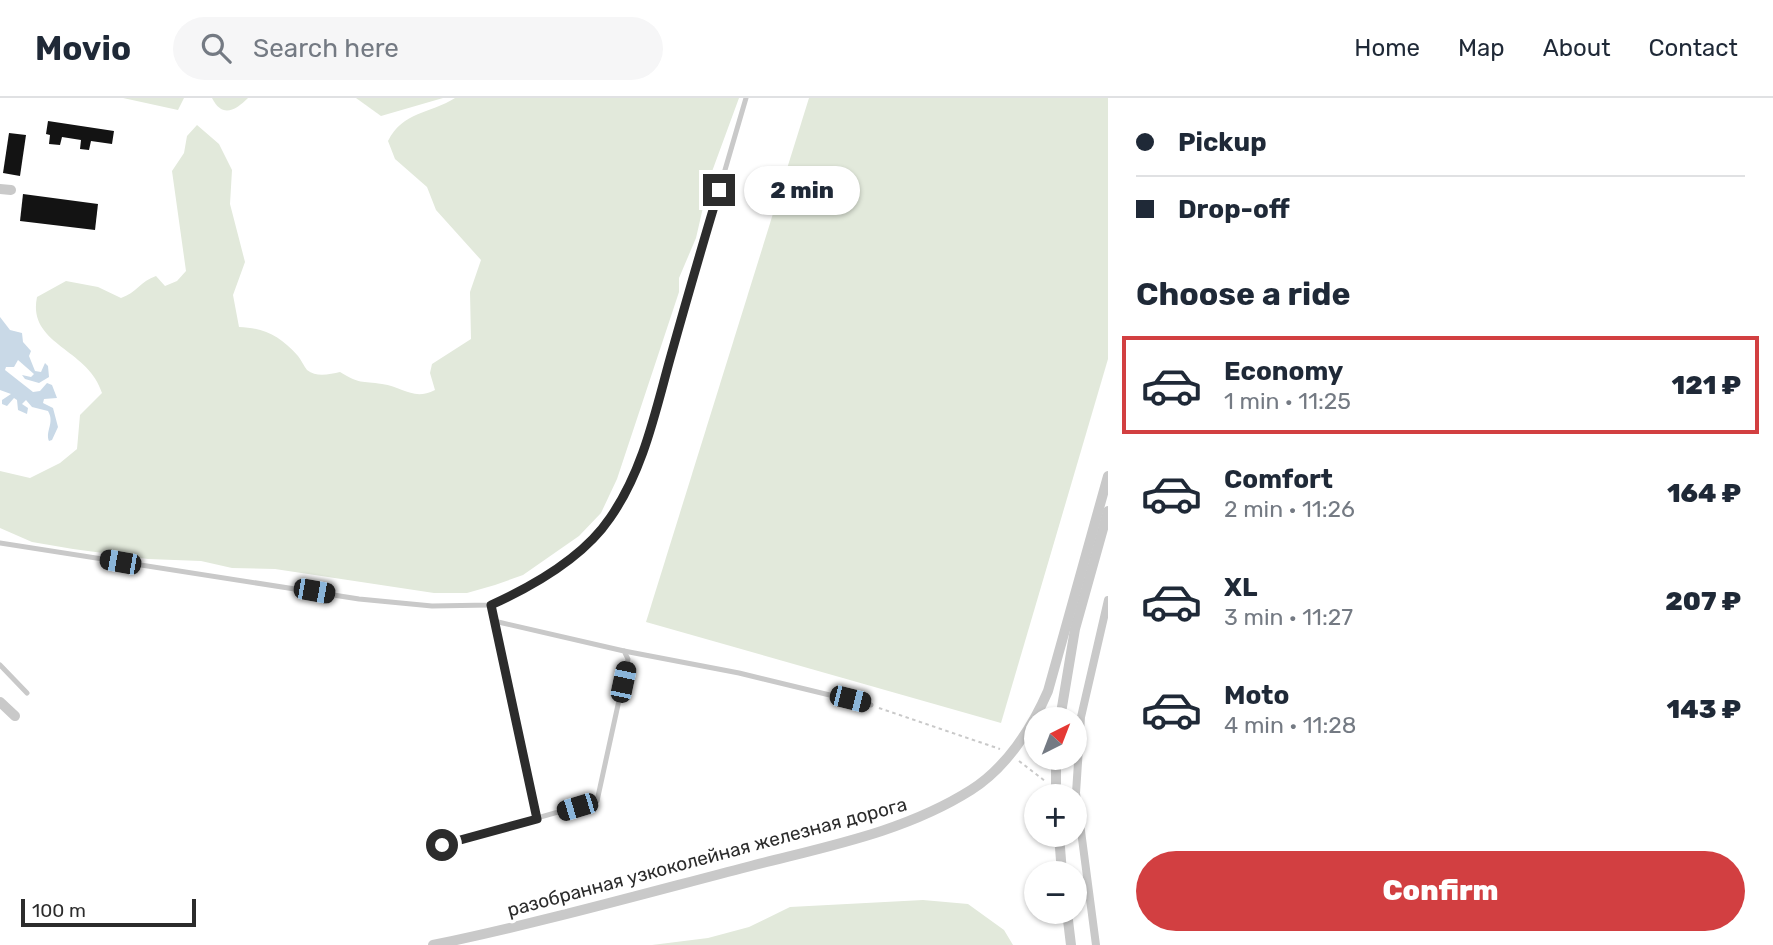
<!DOCTYPE html>
<html lang="en">
<head>
<meta charset="utf-8">
<style>
  body { margin:0; font-family:Rubik,sans-serif; background:#f6f6f7; color:#1f2937; height:100vh; display:flex; flex-direction:column; font-size:26px; white-space:nowrap }
  * { box-sizing:border-box; margin:0 }
  p { font-size:23px; color:#747a83 }
  .icon { flex:none; width:38px; height:38px; fill:none; stroke:currentColor; stroke-width:2; stroke-linecap:round; stroke-linejoin:round }
  .map { position:relative; flex:1; overflow:hidden }
  .sheet { display:flex; flex-direction:column; background:#fff; width:665px }
  .sheet>* { flex:none }
  .banner { display:grid; align-content:center; height:154px; padding:0 28px; background:#fff }
  .needle { width:46px; rotate:42deg }
  .fabs { position:absolute; left:1024px; top:609px; display:grid; gap:14px }
  .fabs a { display:grid; place-items:center; width:63px; height:63px; border-radius:50%; background:#fff; box-shadow:0 2px 5px #0004; font-size:35px }
  .scale { position:absolute; left:21px; bottom:18px; width:175px; box-sizing:border-box; padding-left:7px; border:4px solid #2c2c2c; border-top:0; font-size:19px; line-height:24px; white-space:nowrap; color:#2c2c2c; -webkit-text-stroke:5px #fff; paint-order:stroke }
  .end { position:absolute; width:32px; height:32px; margin:-16px; border:9px solid #2c2c2c; background:#fff; box-shadow:0 0 0 4px #fff }
  .from { border-radius:50% }
  .bubble { position:absolute; height:49px; border-radius:24px; background:#fff; box-shadow:0 2px 5px #0004; font-size:23px; font-weight:800; line-height:49px; text-align:center }
  .car { position:absolute; width:21px; height:42px; margin:-21px -10px; border-radius:9px; box-shadow:0 0 5px 2px #0007; background:linear-gradient(#222 24%,#8ab4d8 0 40%,#222 0 76%,#8ab4d8 0 86%,#222 0) }
  .banner b { display:flex; align-items:center; gap:24px; height:66px; font-size:26px }
  .banner b+b { border-top:2px solid #e0e1e3 }
  .banner i { width:18px; height:18px; background:#1f2937 }
  ul { padding:0; list-style:none }
  li { display:flex; align-items:center; gap:21px; height:98px; margin:0 14px 10px; padding:0 14px; border:4px solid transparent; border-radius:0px }
  li div { flex:1 }
  li b { display:block; font-size:26px }
  li em { font-style:normal; font-weight:800 }
  li.on { border-color:#d23f41 }
  li>.icon { width:63px; height:63px; stroke-width:1.5 }
  h2 { padding:0 28px; font-size:32px; line-height:84px }
  .action { display:flex; gap:14px; margin-top:auto; padding:14px 28px }
  .action a { flex:1; height:80px; border-radius:42px; background:#d23f41; color:#fff; font-size:28px; font-weight:800; line-height:80px; text-align:center }
  header { display:flex; align-items:center; gap:42px; box-sizing:border-box; height:98px; padding:0 35px; background:#fff; border-bottom:2px solid #e0e1e3 }
  header strong { font-size:33px }
  nav { display:flex; gap:38px; margin-inline-start:auto; font-size:24px }
  .search { width:490px; height:63px; background:#f6f6f7; display:flex; align-items:center; gap:18px; box-sizing:border-box; padding:0 24px; border-radius:38px; color:#747a83; font-size:26px }
  main { display:flex; flex:1; min-height:0 }
  .map>svg:first-child { display:block }
  .green { fill:#e2e9db }
  .water { fill:#c9d9e7 }
  .building { fill:#131313 }
  .lines { fill:none; stroke-linecap:round; stroke-linejoin:round }
  .path { stroke:#c9c9c9; stroke-width:2; stroke-dasharray:3.5 3.5; stroke-linecap:butt }
  .service { stroke:#c9c9c9; stroke-width:5 }
  .pedestrian { stroke:#c9c9c9; stroke-width:8 }
  .minor { stroke:#c9c9c9; stroke-width:10 }
  .route { stroke:#2c2c2c; stroke-width:9 }
  .labels { text-anchor:middle; dominant-baseline:central; stroke-width:7; stroke-linejoin:round; paint-order:stroke }
  .street-label { font-size:19px; fill:#2c2c2c; stroke:#fff }
</style>
</head>
<body>
<header>
<strong>Movio</strong>
<div class="search"><svg class="icon" aria-label="search" viewBox="0 0 24 24"><circle cx="10" cy="10" r="6"/><path d="M15 15l6 6"/></svg>Search here</div>
<nav><a>Home</a><a>Map</a><a>About</a><a>Contact</a></nav>
</header>
<main>
<div class="map">
<svg width="1108" height="847" viewBox="0 0 1108 847">
  <rect width="100%" height="100%" fill="#fff"/>
  <g class="green">
    <polygon points="123,0 184,0 178,12"/>
    <path d="M212,0H248C235,13 222,20 212,0Z"/>
    <polygon points="356,0 443,0 381,18"/>
    <path d="M455,0H739L710,79L696,140L679,180V194L617,381L601,415L579,438L556,454L523,477L495,487L467,495H434L275,471L232,470L201,463L148,461L73,451L32,444L0,430V373L30,380L60,365L77,351L80,317L102,295C88,250 27,247 37,199L66,183L98,189L121,200C136,195 141,183 156,178L165,188L177,183L186,173L172,73L184,55L187,38L197,27L219,46L232,72L230,106L245,164L233,197L239,229C265,230 280,238 298,258C301,262 304,268 307,272C317,280 330,276 340,274C359,286 362,283 382,286C404,289 413,303 435,292L430,275L432,266L471,241L470,194L481,162L436,112L427,89L395,61L388,43C403,13 430,16 455,0Z"/>
    <polygon points="809,0 1108,0 1108,261 1001,625 646,524"/>
    <polygon points="923,802 968,806 1004,832 1013,847 652,847 708,840 749,829 790,809"/>
  </g>
  <path class="water" d="M0,219L10,232L22,235L23,244L31,253L29,258L35,273L41,274L45,265L48,268L49,279L39,285L25,281L22,277L31,279L34,276L18,262L14,269H6L5,272L33,294L40,293L47,285L52,287L57,300L44,301L43,305L53,310L58,329L52,342L49,343C45,333 55,325 48,313L32,309L26,302L22,306L28,310L27,316L18,312L17,302L14,300L7,308L2,306V302L11,296L0,292Z"/>
  <g class="building">
    <polygon points="48,23 114,33 112,46 91,43 89,52 80,51 81,42 62,39 60,47 49,46 50,37 46,36"/>
    <polygon points="9,35 26,37 20,78 3,75"/>
    <polygon points="23,96 98,106 95,132 20,123"/>
  </g>
  <g class="lines">
    <g class="path">
      <polyline points="879,610 1000,651"/>
      <polyline points="1019,663 1045,683"/>
    </g>
    <g class="service">
      <polyline points="0,445 359,501 432,508 490,507 544,479 583,449 609,422 640,363 746,0"/>
      <polyline points="490,507 537,721"/>
      <polyline points="624,553 739,575 871,607"/>
      <polyline points="0,567 27,595"/>
      <polyline points="442,747 597,703 628,561 624,553 494,523"/>
    </g>
    <polyline class="pedestrian" points="1096,847 1076,695 1081,619 1108,502"/>
    <g class="minor">
      <polyline points="0,91 11,92"/>
      <polyline points="0,604 15,618"/>
      <polyline points="1060,621 1075,531 1108,413"/>
      <polyline points="1056,698 1056,660"/>
      <polyline points="1059,737 1062,775"/>
      <polyline points="1067,814 1071,847"/>
      <path d="M433,847C539,825 643,796 747,769C823,749 903,735 971,692C1006,670 1032,630 1048,593L1108,378"/>
    </g>
  </g>
  <g class="lines">
    <path class="route" d="M442,747L537,721L491,507C533,488 583,460 610,420C643,373 655,315 670,261C686,204 702,148 719,92"/>
  </g>
  <g class="labels">
    <g class="street-label">
      <text transform="translate(707 759) rotate(-15)">разобранная узкоколейная железная дорога</text>
    </g>
  </g>
</svg>
<div class="fabs">
<a><svg class="needle" viewBox="-14 -14 28 28"><path d="M0-13l5 13h-10z" fill="#e53935"/><path d="M0 13l5-13h-10z" fill="#747a83"/></svg></a>
<a>+</a>
<a>−</a>
</div>
<div class="scale">100 m</div>
<i class="end from" style="left:442px;top:747px"></i>
<i class="end" style="left:719px;top:92px"></i>
<div class="bubble" style="left:744px;top:68px;width:116px">2 min</div>
<i class="car" style="left:120px;top:464px;rotate:280deg"></i>
<i class="car" style="left:314px;top:493px;rotate:100deg"></i>
<i class="car" style="left:623px;top:584px;rotate:12deg"></i>
<i class="car" style="left:850px;top:601px;rotate:104deg"></i>
<i class="car" style="left:577px;top:709px;rotate:253deg"></i>
</div>
<section class="sheet">
<div class="banner">
<b><i class="from"></i>Pickup</b>
<b><i></i>Drop-off</b>
</div>
<h2>Choose a ride</h2>
<ul>
<li class="on"><svg class="icon" aria-label="car" viewBox="0 0 24 24"><path d="M5 17H2v-5l4-1 3-4h7l3 4 3 1v5h-3M9 17h6M6 11h13"/><circle cx="7" cy="17" r="2"/><circle cx="17" cy="17" r="2"/></svg><div><b>Economy</b><p>1 min · 11:25</p></div><em>121 ₽</em></li>
<li><svg class="icon" aria-label="car" viewBox="0 0 24 24"><path d="M5 17H2v-5l4-1 3-4h7l3 4 3 1v5h-3M9 17h6M6 11h13"/><circle cx="7" cy="17" r="2"/><circle cx="17" cy="17" r="2"/></svg><div><b>Comfort</b><p>2 min · 11:26</p></div><em>164 ₽</em></li>
<li><svg class="icon" aria-label="car" viewBox="0 0 24 24"><path d="M5 17H2v-5l4-1 3-4h7l3 4 3 1v5h-3M9 17h6M6 11h13"/><circle cx="7" cy="17" r="2"/><circle cx="17" cy="17" r="2"/></svg><div><b>XL</b><p>3 min · 11:27</p></div><em>207 ₽</em></li>
<li><svg class="icon" aria-label="car" viewBox="0 0 24 24"><path d="M5 17H2v-5l4-1 3-4h7l3 4 3 1v5h-3M9 17h6M6 11h13"/><circle cx="7" cy="17" r="2"/><circle cx="17" cy="17" r="2"/></svg><div><b>Moto</b><p>4 min · 11:28</p></div><em>143 ₽</em></li>
</ul>
<div class="action"><a>Confirm</a></div>
</section>
</main>
</body>
</html>
